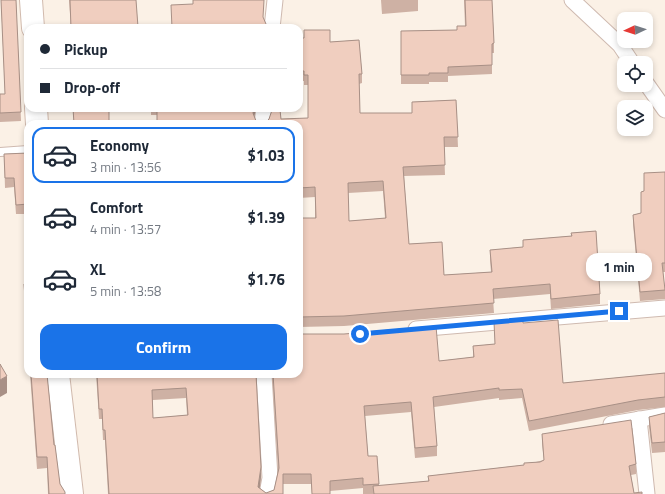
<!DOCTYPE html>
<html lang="en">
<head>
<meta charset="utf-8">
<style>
  body { margin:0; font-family:"Titillium Web",sans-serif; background:#f2f2f3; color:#1f2937; height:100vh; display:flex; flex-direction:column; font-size:15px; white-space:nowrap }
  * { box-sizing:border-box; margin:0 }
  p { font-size:13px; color:#747a83 }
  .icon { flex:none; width:22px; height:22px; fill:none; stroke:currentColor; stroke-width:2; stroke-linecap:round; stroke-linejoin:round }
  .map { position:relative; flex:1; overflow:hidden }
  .sheet { position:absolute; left:24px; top:120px; width:279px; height:258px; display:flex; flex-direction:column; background:#fff; border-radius:12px; box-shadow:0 2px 6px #0003 }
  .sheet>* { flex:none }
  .guide { position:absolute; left:24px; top:24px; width:279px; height:88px; border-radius:12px; box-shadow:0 2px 6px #0003; display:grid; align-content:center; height:88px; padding:0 16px; background:#fff }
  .needle { width:26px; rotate:266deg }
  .fabs { position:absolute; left:617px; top:12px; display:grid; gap:8px }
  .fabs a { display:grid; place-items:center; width:36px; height:36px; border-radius:8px; background:#fff; box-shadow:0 2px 6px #0003; font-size:20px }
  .end { position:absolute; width:18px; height:18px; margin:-9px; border:5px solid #1a73e8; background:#fff; box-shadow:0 0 0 2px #fff }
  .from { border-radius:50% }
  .bubble { position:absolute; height:28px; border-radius:12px; background:#fff; box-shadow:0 2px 6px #0003; font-size:13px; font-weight:700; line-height:28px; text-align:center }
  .guide b { display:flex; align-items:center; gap:14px; height:38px; font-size:15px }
  .guide b+b { border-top:1px solid #e0e1e3 }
  .guide i { width:10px; height:10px; background:#1f2937 }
  ul { padding:7px 0 0; list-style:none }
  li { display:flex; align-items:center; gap:12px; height:56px; margin:0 8px 6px; padding:0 8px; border:2px solid transparent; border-radius:12px }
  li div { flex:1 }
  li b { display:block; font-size:15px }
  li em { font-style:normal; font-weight:700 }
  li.current { border-color:#1a73e8 }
  li>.icon { width:36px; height:36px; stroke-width:1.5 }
  .button { display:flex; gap:8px; margin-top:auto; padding:8px 16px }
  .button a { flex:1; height:46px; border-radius:12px; background:#1a73e8; color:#fff; font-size:16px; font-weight:700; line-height:46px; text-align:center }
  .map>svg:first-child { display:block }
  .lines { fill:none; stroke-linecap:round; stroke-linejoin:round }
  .lane-casing { stroke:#cfbab0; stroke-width:10 }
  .street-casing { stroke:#cfbab0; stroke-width:17 }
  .secondary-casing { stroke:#d1baad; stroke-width:24 }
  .lane { stroke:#fff; stroke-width:8 }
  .street { stroke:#fff; stroke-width:15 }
  .secondary { stroke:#fff; stroke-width:22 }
  .wall { fill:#ceb1a4; fill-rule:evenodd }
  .shaded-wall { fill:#a89086 }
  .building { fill:#f0cebf; stroke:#a89086; fill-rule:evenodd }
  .route { stroke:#1a73e8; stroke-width:5 }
</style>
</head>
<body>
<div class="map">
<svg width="665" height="494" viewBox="0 0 665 494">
  <rect width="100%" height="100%" fill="#fbf1e6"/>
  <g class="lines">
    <defs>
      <polyline id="lane" points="0,152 28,150"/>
      <g id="street">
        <polyline points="572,0 620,45 632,63"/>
        <polyline points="272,28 275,0"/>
        <polyline points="646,83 665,110"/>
        <polyline points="262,124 264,108"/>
        <polyline points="416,329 665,308"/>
        <polyline points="264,374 270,478 267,494"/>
        <polyline points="639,419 647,494"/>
        <polyline points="611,424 665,415"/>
      </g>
      <g id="secondary">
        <polyline points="31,0 33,28"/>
        <polyline points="36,108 37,124"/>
        <polyline points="58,374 72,494"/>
      </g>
    </defs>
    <use href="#lane" class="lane-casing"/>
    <use href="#street" class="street-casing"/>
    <use href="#secondary" class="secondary-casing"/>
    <use href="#lane" class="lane"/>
    <use href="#street" class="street"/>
    <use href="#secondary" class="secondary"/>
  </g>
  <g class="wall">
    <polygon points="1,0 16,0 21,121 0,122 0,94 5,94"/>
    <polygon points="69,0 136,0 138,28 71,28"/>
    <polygon points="381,0 418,0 418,11 382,14"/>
    <polygon points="464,0 492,0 494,43 494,53 492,53 492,74 448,76 448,82 429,82 429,84 401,84 401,31 457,30 465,26"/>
    <path d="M304,30H330V42L359,40L362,74V83L359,84L360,113H412V102L456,100L458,147H444L445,175L404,176L409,244L442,242L444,275L491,272L490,260V250L523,247V240L571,236V233L596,231L600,294V304L551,309L550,294L493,299L494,313L344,326L299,327V218H315V197L299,198V124H157V115H151V108H256L254,116L256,121L266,122L269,119L272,110H280L281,119L308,118V85H304V81H299V38H304ZM383,191L385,218L349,221L348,193Z"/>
    <polygon points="28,153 28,214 16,214 14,187 5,188 4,154"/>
    <polygon points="665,172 665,272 663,272 665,290 665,299 640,301 633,224 633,215 641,213 644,191"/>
    <polygon points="24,284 28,284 28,350 24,295"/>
    <path d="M494,322L523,323L563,383L665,373V407L638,410L529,431L522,398L499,400V398L434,407L437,446V456L415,458L411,412L365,416L368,456H377L379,486L428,481V476L524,465L544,460L542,444V434L636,464V474L631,475L634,493L642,494H363V488L330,491V494H312L311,484H283V494H108L105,440H103L102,419H99L96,374H256L261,477L260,488L266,493L274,490L278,470L272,374H299L439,361L473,357V346L495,344ZM186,398L187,415L153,418V400Z"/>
    <polygon points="30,374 47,374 54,445 60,484 65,494 48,494 47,468 37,469"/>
    <polygon points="665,413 665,452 652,453 649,427 649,417"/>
  </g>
  <g class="shaded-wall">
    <polygon points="254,108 256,108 253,123 253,113"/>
    <polygon points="7,376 7,393 0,397 0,380"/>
    <polygon points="261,467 261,477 259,494 258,487"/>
  </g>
  <g class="building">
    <polygon points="1,0 16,0 21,112 0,113 0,94 5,94"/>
    <polygon points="70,0 136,0 138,27 126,28 71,28"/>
    <polygon points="193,0 264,0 263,17 266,24 266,28 172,28 171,5 193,4"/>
    <polygon points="465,0 492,0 494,43 492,44 492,65 448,67 448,73 429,73 429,75 401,75 401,31 457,30 457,26 466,26"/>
    <path d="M304,30H330V42L359,40L362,74H359L360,113H412V102L456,100L458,137H444L445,165L403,167L409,244L442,242L444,275L492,272L490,250L523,247V240L572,236L571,233L596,231L600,294L551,299L550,284L493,289L494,303L344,316L299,317V218H316L315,187L299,188V124H157V108H254L253,113L256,121L266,122L269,119L272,110H280L281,119L308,118V75H304V71H299V38H304ZM383,181L386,218L349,221L348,183Z"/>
    <polygon points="73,108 109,108 109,124 74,124"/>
    <polygon points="28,153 28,204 16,205 14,178 5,178 4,154"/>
    <polygon points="665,172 665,263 662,263 665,290 640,292 633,215 641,213 641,192 644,191 644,173"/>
    <polygon points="24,284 28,284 28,338"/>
    <path d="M523,320V323L558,320L563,383L665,373V397L638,400L529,421L522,389L499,390V388L433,397L437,446L415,448L411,402L364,406L368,456H377L379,484L363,485V478L330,481V494H312L311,474H283V494H109L105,430H103L102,409H99L97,374H256L261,467L258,487L266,493L274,490L279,468L273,374H299V334H344L436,326L439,361L474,357L473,346L495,344L494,322ZM186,388L188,415L153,418L152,390Z"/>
    <polygon points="0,364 7,376 0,380"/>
    <polygon points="31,374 47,374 54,445 55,445 60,484 65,492 65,494 49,494 47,457 37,457"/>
    <polygon points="665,413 665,442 652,443 649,417"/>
    <polygon points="631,420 636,464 629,466 634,493 642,492 642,494 374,494 373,486 429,481 428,476 524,465 524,463 540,462 544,460 542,434"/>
  </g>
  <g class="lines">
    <polyline class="route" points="360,334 619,311"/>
  </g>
</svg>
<div class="fabs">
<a><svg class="needle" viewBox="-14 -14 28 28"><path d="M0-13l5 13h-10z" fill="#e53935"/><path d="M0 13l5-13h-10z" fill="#747a83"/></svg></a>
<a><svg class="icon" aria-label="locate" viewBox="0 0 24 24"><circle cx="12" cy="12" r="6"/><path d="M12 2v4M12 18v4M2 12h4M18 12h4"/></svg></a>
<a><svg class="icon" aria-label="layers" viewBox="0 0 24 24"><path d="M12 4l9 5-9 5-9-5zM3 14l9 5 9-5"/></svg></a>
</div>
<i class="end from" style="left:360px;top:334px"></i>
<i class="end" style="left:619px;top:311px"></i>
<div class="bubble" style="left:586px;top:253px;width:66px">1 min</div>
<div class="guide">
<b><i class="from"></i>Pickup</b>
<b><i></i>Drop-off</b>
</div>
<section class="sheet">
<ul>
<li class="current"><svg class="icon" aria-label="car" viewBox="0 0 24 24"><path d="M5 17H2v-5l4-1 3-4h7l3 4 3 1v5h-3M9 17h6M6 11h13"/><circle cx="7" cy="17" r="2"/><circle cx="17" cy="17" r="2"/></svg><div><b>Economy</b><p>3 min · 13:56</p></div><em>$1.03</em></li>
<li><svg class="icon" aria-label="car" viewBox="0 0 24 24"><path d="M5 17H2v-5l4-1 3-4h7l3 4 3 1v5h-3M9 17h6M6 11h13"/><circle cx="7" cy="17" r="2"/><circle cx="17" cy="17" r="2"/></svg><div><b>Comfort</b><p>4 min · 13:57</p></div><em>$1.39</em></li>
<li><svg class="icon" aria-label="car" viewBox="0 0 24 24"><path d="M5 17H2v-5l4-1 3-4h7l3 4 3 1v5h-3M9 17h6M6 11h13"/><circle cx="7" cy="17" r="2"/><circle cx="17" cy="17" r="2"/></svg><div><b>XL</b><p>5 min · 13:58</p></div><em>$1.76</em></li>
</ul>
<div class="button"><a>Confirm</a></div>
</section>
</div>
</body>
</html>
